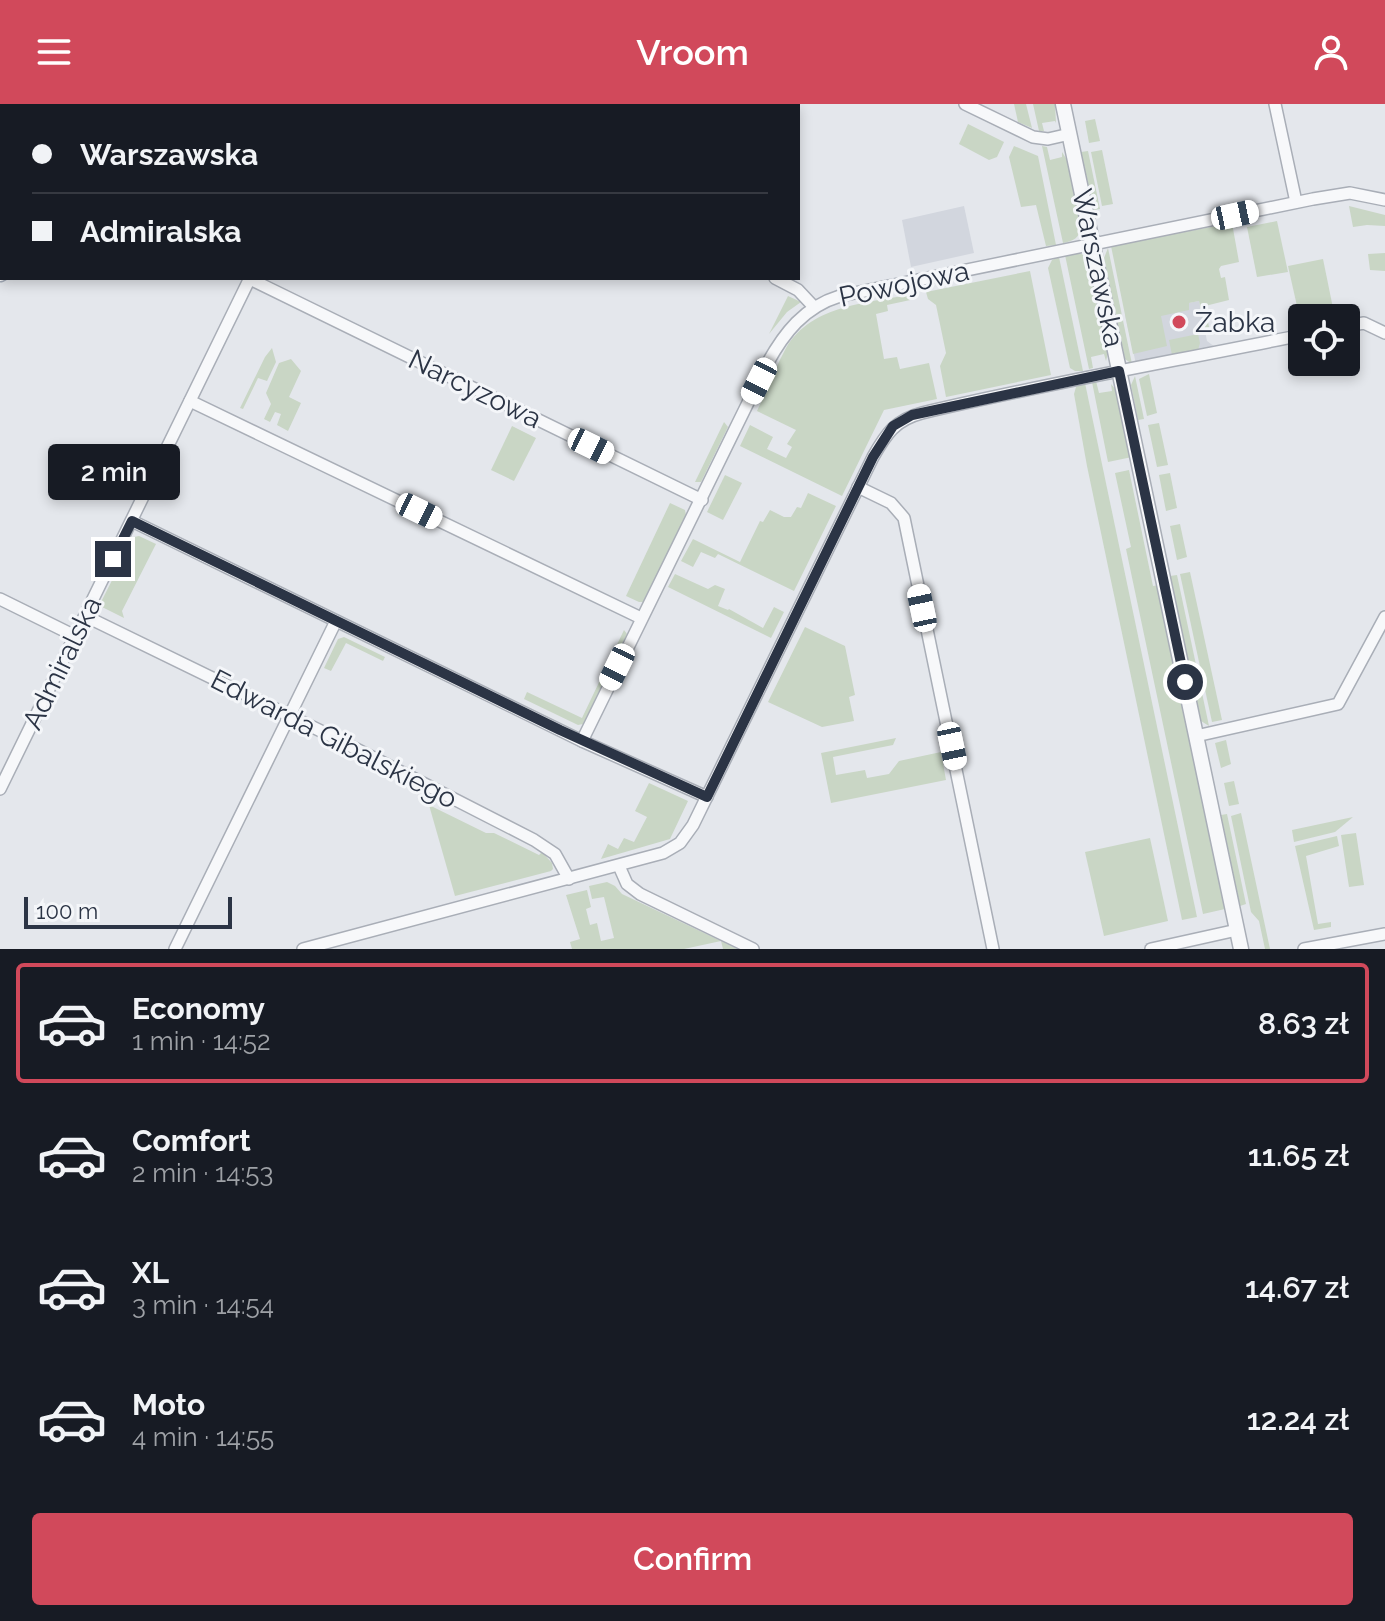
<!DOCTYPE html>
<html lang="en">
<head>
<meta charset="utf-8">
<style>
  body { margin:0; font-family:Raleway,sans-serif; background:#242831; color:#f1f3f6; height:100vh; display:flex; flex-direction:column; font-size:30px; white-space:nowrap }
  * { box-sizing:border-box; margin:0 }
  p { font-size:26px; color:#9ea1a6 }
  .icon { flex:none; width:44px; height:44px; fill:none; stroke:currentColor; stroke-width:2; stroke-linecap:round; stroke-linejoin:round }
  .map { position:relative; height:845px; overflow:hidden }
  .side { display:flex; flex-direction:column; background:#171b24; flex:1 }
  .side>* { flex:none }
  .banner { position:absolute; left:0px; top:0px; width:800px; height:176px; box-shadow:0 4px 12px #0003; display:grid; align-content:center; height:176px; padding:0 32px; background:#171b24 }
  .controls { position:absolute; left:1288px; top:200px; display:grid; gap:16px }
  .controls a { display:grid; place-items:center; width:72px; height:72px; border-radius:8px; background:#171b24; box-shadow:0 4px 12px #0003; font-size:40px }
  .scale { position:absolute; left:24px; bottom:20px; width:208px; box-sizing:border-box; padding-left:8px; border:4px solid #2b3445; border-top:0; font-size:22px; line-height:28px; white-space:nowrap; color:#2b3445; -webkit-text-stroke:6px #f4f6f9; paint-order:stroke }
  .end { position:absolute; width:36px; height:36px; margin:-18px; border:10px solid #2b3445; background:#fff; box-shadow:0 0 0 4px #fff }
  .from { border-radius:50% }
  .bubble { position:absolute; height:56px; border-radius:8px; background:#171b24; box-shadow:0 4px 12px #0003; font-size:26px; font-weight:600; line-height:56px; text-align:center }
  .car { position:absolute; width:24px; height:48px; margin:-24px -12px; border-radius:10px; box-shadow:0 0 6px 2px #0007; background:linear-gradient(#fff 24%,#345 0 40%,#fff 0 76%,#345 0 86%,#fff 0) }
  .banner b { display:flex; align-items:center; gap:28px; height:76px; font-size:30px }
  .banner b+b { border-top:2px solid #363941 }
  .banner i { width:20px; height:20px; background:#f1f3f6 }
  ul { padding:14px 0 0; list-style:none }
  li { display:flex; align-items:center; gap:24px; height:120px; margin:0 16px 12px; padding:0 16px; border:4px solid transparent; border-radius:8px }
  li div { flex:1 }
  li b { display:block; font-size:30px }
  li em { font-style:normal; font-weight:600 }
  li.selected { border-color:#d1495b }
  li>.icon { width:72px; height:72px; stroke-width:1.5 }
  .button { display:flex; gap:16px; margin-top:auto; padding:16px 32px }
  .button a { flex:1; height:92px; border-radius:8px; background:#d1495b; color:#fff; font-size:32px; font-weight:600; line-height:92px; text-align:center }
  header { display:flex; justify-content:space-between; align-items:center; height:104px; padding:0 32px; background:#d1495b; color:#fff; font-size:36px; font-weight:600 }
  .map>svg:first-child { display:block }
  .built { fill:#d2d6de }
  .green { fill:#c9d6c5 }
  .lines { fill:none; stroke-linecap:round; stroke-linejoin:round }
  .minor-casing { stroke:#a9aeb7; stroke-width:14 }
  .tertiary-casing { stroke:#a9aeb7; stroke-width:17 }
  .primary-casing { stroke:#a3abb8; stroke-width:21 }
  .minor { stroke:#f7f8fa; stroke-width:11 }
  .tertiary { stroke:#f7f8fa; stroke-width:14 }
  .primary { stroke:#fff; stroke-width:18 }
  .route { stroke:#2b3445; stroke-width:10 }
  .poi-dot { fill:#d1495b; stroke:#f4f6f9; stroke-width:3 }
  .labels { text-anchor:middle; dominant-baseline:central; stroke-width:6; stroke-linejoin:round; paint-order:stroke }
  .street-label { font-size:28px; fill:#2b3445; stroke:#f4f6f9 }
  .poi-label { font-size:28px; fill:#2b3445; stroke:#f4f6f9; text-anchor:start }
</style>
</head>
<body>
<header><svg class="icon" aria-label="menu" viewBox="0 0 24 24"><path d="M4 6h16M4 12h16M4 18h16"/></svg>Vroom<svg class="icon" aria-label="person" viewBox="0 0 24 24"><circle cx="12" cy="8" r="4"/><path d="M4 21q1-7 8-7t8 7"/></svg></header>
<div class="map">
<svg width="1385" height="845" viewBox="0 0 1385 845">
  <rect width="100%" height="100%" fill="#e4e7ec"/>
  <g class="built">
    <polygon points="964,102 974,149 911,163 902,116"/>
    <polygon points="1199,197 1207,237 1215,243 1136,260 1125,211"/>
  </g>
  <g class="green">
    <polygon points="1014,0 1026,0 1032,24 1018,18"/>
    <polygon points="1033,0 1055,0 1056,19 1055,17 1042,19 1044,27 1039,27"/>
    <polygon points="1095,15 1100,37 1089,39 1085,17"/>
    <polygon points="968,20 1004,38 997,53 989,56 959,40"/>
    <polygon points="1014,42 1038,52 1056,141 1046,142 1036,101 1021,103 1009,53"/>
    <path d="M1042,42L1047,43L1050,56L1062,53V48L1067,56L1081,123C1080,134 1073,137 1063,139Z"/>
    <polygon points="1102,46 1113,100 1102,102 1091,48"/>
    <polygon points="1088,47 1100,105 1094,106 1081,48"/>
    <polygon points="1349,102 1385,111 1385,122 1367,121 1353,123"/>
    <polygon points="1277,117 1288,168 1257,173 1247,123"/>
    <polygon points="1232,119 1239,158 1221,162 1219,165 1221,174 1225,173 1229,196 1205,202 1209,223 1214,229 1206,231 1199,197 1189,199 1189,206 1161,212 1167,242 1133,250 1111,142"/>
    <polygon points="1108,144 1132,260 1125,255 1104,154"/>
    <polygon points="1076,149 1082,150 1088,157 1108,249 1106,257 1104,250 1091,253 1093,264 1089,265 1065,151"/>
    <polygon points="1385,149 1385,167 1370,166 1368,150"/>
    <polygon points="1059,153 1083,267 1075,267 1070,264 1048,164 1052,156"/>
    <polygon points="1323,155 1333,204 1299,211 1288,162"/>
    <polygon points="1030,167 1051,271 946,293 940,262 946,249 936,201 928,195 926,188"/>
    <path d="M914,190L915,195L887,201L888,207L876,210L884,255L897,253L900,265L929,259L937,295L884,306L842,392L740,342L750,321L773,333L767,345L786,354L792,343L787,340L796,326L757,307C767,286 775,264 786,244C812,200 869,199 914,190Z"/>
    <polygon points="788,192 801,198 787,208 769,230"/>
    <polygon points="1198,230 1200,239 1198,246 1172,251 1169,236"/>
    <polygon points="272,244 276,258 267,277 258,274 243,305 240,304 265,253"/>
    <polygon points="291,255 301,267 289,293 301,299 288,327 277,321 281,310 275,308 270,318 264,315 271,300 266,289 279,259"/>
    <polygon points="1149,270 1157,309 1147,312 1139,275"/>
    <polygon points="1135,272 1144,315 1138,316 1131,281"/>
    <polygon points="1096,277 1099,289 1112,287 1111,280 1116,286 1132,353 1108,358 1092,278"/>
    <polygon points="1085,279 1197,813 1182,816 1087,362 1074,290 1076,283"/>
    <polygon points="724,318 728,323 701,378 695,378"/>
    <polygon points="1159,319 1168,361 1157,363 1148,321"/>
    <polygon points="512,322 536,334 514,377 491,366"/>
    <polygon points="1129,366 1153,482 1159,481 1225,805 1203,810 1126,445 1131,443 1115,369"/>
    <polygon points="1170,369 1177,404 1166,407 1159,371"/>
    <polygon points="725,371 742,379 723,416 707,408"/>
    <polygon points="808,389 836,402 794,487 718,450 715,454 701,448 693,463 681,457 693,435 740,458 760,417 763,418 770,406 784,413 791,413 797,403 801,404"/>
    <polygon points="670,399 685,406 686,411 643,498 639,498 626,492"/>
    <polygon points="1180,420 1187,453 1177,456 1170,422"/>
    <polygon points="139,432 156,440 122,507 124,514 102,503 101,498 134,433"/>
    <polygon points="1190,468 1222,616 1212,618 1180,470"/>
    <polygon points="675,470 708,485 715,481 725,485 718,502 728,506 729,505 763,524 774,503 784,508 771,534 668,483"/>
    <polygon points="1177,471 1209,622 1201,617 1170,472"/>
    <polygon points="805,523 845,542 855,591 849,593 854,617 822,623 768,598"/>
    <polygon points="624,526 627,530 583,620 578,621 524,595 527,588 582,614"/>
    <polygon points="344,533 385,553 383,557 346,539 331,567 324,564 338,535"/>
    <polygon points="896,634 893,641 833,653 836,671 865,666 867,674 889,670 899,657 941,648 946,676 831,699 821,649"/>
    <polygon points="1226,636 1231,660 1221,664 1215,639"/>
    <polygon points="1234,677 1239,700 1229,702 1224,679"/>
    <polygon points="649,679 688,697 670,735 601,755 608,740 618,745 624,734 634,738 647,713 635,707"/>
    <polygon points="429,701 486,729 494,729 539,751 542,748 552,759 553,765 551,767 455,792"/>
    <polygon points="1241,709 1270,845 1265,845 1259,817 1251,808 1231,712"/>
    <polygon points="1227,710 1246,800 1240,802 1221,711"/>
    <polygon points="1353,713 1335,728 1294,738 1292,726"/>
    <polygon points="1356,729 1364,781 1349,783 1341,731"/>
    <polygon points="1337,732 1339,742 1306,752 1318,820 1331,818 1331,823 1314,826 1295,742"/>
    <polygon points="1150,734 1168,817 1104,832 1085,748"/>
    <polygon points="607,778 615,782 622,790 721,837 737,845 723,845 721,837 684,845 572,845 570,838 580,835 566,791 587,786 591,803 586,805 590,821 597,819 601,837 614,834 604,793 592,795 589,782"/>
  </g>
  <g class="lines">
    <defs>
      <g id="minor">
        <polyline points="417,0 421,2"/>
        <polyline points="965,0 1033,33 1048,35 1070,30"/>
        <polyline points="1275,0 1296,98"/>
        <polyline points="331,2 332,0"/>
        <polyline points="248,174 702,396"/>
        <polyline points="775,174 798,186 814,203"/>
        <polyline points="1346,222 1364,219 1385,229"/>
        <polyline points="190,297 641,514"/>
        <polyline points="858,383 891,399 904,414 993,845"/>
        <polyline points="132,417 582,637 707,693"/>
        <polyline points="0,495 75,532"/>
        <polyline points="85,512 329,631 534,736 555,750 569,775"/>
        <polyline points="1196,632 1338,600 1385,513"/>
        <path d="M582,637L767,260C784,229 804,203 840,192L1313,95L1350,89L1385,96"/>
        <polyline points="0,685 250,174"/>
        <polyline points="619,762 627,780 640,790 753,845"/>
        <polyline points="175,845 336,517"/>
        <path d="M303,845L663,749L680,739L693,721L873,353C886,330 895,316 922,309C1048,279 1175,257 1302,231"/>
        <polyline points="1151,845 1237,826"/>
        <polyline points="1304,845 1385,830"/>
      </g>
      <polyline id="tertiary" points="1063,0 1241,845"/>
      <g id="primary">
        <polyline points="44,2 45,0"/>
        <polyline points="85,2 86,0"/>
        <polyline points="0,88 2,84"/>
        <polyline points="0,168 2,164"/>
      </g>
    </defs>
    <use href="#minor" class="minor-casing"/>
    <use href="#tertiary" class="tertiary-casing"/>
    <use href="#primary" class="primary-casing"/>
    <use href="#minor" class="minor"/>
    <use href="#tertiary" class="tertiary"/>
    <use href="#primary" class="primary"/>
  </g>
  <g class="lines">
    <polyline class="route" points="113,455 132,417 560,626 707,693 873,353 893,322 912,311 1119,267 1185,578"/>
  </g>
  <circle class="poi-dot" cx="1179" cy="218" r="8"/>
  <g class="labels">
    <g class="street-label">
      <text transform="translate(1098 164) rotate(78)">Warszawska</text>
      <text transform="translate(904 180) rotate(-12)">Powojowa</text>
      <text transform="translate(475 285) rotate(26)">Narcyzowa</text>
      <text transform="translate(62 559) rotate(-64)">Admiralska</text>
      <text transform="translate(334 635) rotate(27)">Edwarda Gibalskiego</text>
    </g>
    <g class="poi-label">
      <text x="1195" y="218">Żabka</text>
    </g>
  </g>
</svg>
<div class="controls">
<a><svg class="icon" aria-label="locate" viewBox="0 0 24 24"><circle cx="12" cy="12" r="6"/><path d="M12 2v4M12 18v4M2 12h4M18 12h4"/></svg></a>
</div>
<div class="scale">100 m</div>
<i class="end from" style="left:1185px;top:578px"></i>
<i class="end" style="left:113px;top:455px"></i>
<div class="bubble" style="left:48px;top:340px;width:132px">2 min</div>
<i class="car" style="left:1235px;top:111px;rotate:78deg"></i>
<i class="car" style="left:759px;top:277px;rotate:207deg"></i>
<i class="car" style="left:591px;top:342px;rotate:116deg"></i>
<i class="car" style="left:419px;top:407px;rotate:116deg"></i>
<i class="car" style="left:922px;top:504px;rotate:348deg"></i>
<i class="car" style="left:617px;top:563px;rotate:206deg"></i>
<i class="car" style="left:952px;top:642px;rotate:168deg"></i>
<div class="banner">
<b><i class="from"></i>Warszawska</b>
<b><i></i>Admiralska</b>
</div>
</div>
<section class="side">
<ul>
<li class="selected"><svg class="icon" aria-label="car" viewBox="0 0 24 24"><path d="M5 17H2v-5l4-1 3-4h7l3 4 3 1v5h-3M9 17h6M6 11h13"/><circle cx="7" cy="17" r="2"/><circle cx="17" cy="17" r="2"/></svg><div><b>Economy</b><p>1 min · 14:52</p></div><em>8.63 zł</em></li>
<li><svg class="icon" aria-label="car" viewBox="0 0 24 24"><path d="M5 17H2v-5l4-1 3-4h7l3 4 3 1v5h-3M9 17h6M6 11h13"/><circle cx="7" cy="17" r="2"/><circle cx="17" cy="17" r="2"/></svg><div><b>Comfort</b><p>2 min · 14:53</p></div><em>11.65 zł</em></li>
<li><svg class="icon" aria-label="car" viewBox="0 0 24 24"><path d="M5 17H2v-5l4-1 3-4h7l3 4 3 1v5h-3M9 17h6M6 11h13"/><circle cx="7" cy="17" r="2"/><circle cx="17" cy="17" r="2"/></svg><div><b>XL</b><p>3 min · 14:54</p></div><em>14.67 zł</em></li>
<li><svg class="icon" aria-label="car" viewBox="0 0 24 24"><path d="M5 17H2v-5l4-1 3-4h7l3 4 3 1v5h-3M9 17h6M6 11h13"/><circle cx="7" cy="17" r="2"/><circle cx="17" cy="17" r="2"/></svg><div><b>Moto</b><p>4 min · 14:55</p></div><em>12.24 zł</em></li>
</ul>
<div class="button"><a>Confirm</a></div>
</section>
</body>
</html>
